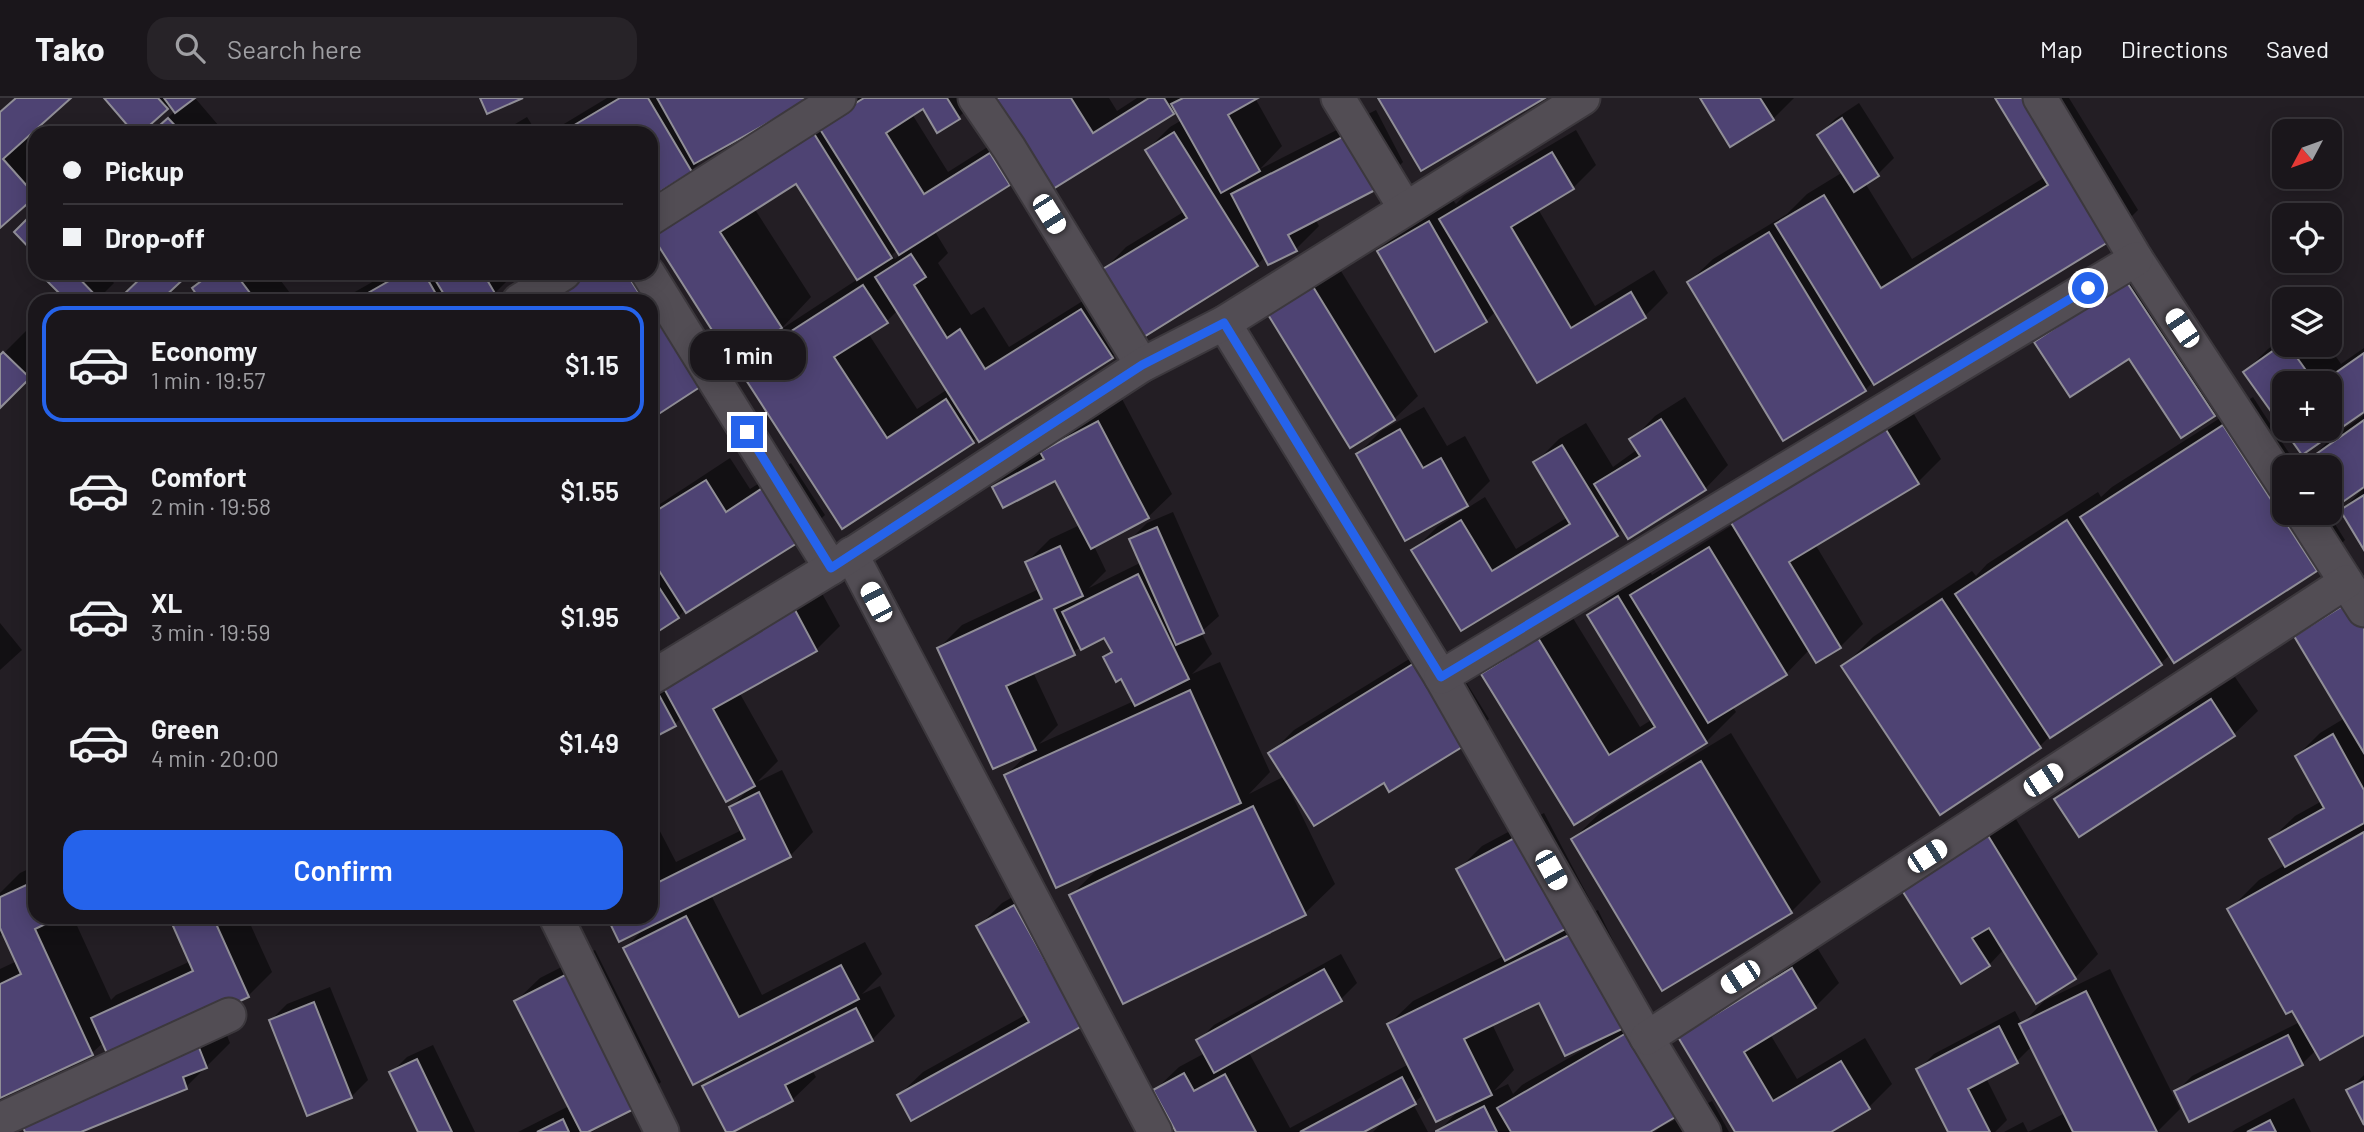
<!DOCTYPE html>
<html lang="en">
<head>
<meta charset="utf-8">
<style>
  body { margin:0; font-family:Barlow,sans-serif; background:#272328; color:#f1f3f6; height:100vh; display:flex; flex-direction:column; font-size:26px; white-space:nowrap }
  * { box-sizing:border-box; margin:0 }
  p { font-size:23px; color:#9f9fa3 }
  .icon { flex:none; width:38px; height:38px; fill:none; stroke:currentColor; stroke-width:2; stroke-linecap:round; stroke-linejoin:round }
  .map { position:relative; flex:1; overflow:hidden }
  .side { position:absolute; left:28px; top:196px; width:630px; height:630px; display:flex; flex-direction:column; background:#1a161b; border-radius:21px; box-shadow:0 4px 18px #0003,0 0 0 2px #38353a }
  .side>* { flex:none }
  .banner { position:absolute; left:28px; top:28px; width:630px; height:154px; border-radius:21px; box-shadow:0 4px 18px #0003,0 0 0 2px #38353a; display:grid; align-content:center; height:154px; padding:0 35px; background:#1a161b }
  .needle { width:46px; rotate:229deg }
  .tools { position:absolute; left:2272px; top:21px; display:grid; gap:14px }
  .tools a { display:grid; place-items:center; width:70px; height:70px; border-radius:14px; background:#1a161b; box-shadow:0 4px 18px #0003,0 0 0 2px #38353a; font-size:35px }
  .end { position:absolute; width:32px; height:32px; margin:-16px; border:9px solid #2563eb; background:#fff; box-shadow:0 0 0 4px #fff }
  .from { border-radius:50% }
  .bubble { position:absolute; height:49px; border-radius:21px; background:#1a161b; box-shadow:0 4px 18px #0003,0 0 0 2px #38353a; font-size:23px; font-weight:600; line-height:49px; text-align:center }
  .car { position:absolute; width:21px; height:42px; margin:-21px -10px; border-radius:9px; box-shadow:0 0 5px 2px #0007; background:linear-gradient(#fff 24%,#345 0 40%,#fff 0 76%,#345 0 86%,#fff 0) }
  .banner b { display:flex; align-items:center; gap:24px; height:66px; font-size:26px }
  .banner b+b { border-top:2px solid #38353a }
  .banner i { width:18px; height:18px; background:#f1f3f6 }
  ul { padding:12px 0 0; list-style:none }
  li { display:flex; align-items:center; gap:21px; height:116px; margin:0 14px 10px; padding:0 21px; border:4px solid transparent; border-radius:21px }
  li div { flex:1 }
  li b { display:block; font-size:26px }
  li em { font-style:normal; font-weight:600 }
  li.on { border-color:#2563eb }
  li>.icon { width:63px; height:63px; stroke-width:1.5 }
  .cta { display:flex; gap:14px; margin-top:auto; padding:14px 35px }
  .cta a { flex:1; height:80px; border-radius:21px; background:#2563eb; color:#fff; font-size:28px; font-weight:600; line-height:80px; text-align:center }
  header { display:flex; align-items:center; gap:42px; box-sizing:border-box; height:98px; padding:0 35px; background:#1a161b; border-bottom:2px solid #38353a }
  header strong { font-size:33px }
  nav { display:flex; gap:38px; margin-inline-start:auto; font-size:24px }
  .search { width:490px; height:63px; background:#272328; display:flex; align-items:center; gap:18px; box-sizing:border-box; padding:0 24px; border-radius:21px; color:#9f9fa3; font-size:26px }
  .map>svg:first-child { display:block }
  .shadow { fill:#0007; fill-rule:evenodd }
  .building { fill:#4e4373; stroke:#908e97; stroke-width:2 }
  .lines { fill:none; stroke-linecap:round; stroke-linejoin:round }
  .street-casing { stroke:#3c383d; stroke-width:37 }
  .street { stroke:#524d54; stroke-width:33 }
  .route { stroke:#2563eb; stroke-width:9 }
</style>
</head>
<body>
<header>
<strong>Tako</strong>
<div class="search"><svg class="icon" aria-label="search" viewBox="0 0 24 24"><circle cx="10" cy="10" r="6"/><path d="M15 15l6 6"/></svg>Search here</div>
<nav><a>Map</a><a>Directions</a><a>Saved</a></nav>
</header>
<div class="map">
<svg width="2364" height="1034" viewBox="0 0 2364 1034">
  <rect width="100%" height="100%" fill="#231e24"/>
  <g class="shadow">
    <polygon points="15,0 69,0 27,38 35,47 35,97 0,127 0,13"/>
    <polygon points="106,0 195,0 225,35 152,35 175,13 170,6 137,35"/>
    <polygon points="607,0 809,0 706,58 691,73 651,97 651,35 549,35"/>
    <path d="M852,0H978L959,19L923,9L912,16L948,74L1013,33L993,0H1109L1117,13L1137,0H1255L1282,48L1260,71L1376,12L1403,64L1379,88L1315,121L1319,128L1296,151L1265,159L1257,167L1103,173L1126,149L1185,113L1147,52L1170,29L1182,22L1176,12L1049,91L1032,63L1009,86L934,132L948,155L938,165L971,217L984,209L1009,249L1105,189L1135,235L1112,259L978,339L842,428L740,269L772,237L654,136ZM1254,75L1244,85L1242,81ZM796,84L858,181L780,232L811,199L754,110ZM898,151L901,156L895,161L892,157ZM898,212L948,291L917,311L868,235L887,223Z"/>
    <polygon points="1702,0 1794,0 1773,21"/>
    <polygon points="1997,0 2069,0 2138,112 2108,142 1874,283 1865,292 1689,184 1713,161 1787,116 1807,96 1843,74 1819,37 1835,21 1859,5 1894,60 1878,76 1865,85 1912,161 2045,79"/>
    <polygon points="527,19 537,35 500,35"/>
    <polygon points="1576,32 1596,67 1573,90 1538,111 1595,208 1654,172 1668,195 1644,219 1537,282 1496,213 1486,223 1379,153 1402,130 1452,101 1456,106 1464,98"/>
    <polygon points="651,154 723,264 651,319 651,203 526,203 569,175 651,175"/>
    <polygon points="2150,161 2237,293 2213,316 2130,258 2036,244 2060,220"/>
    <polygon points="1336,165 1418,298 1394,321 1269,215"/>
    <polygon points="56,175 105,175 114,185 96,203 69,203 50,183"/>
    <polygon points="209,175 275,175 296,203 203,203 194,190"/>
    <polygon points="388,175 515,175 495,195 482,203 339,203"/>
    <polygon points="28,231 35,239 35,272 0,308 0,259"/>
    <polygon points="2284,240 2284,247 2328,247 2341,266 2364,250 2364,311 2302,355 2285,331 2329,331 2329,285 2284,285 2245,274 2268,251"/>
    <polygon points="1685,299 1728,367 1705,391 1623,430 1617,436 1461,530 1414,452 1437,429 1485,399 1516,451 1568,419 1535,365 1559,341 1586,325 1613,369 1638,351 1632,342 1655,318"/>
    <polygon points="2253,299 2298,369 2284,369 2284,415 2328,415 2345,442 2315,472 2171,556 2161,565 2049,639 2040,648 1843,569 1873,539 1972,473 1976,478 1987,466 2098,394 2101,399 2112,389"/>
    <path d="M1122,301L1172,396L1148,419L1094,448L1106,473L1089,490L1142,464L1131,441L1147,425L1173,414L1219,518L1201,534L1212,556L1192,576L1220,564L1270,674L1249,696L1285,678L1271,655L1294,632L1440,542L1489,621L1466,644L1384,683L1288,689L1335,786L1305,815L1123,904L1071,797L1101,768L1006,677L1032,652L939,550L962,527L1039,491L1027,464L1050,441L1080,427L1055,381L994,389L1017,366L1046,350L1066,331ZM1105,537L1113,552L1105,559L1122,579L1134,603L1039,646L1058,627L1033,574Z"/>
    <polygon points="1909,308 1941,361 1918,384 1815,446 1863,526 1840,549 1810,551 1786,576 1732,608 1736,614 1706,644 1574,725 1483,576 1512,546 1568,512 1640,629 1653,621 1590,518 1619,488 1648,470 1652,477 1734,426"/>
    <polygon points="1424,309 1447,348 1465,338 1490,383 1467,406 1358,356 1381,333"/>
    <polygon points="2364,317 2364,387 2329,369 2311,369 2308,364 2331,340"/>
    <polygon points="730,360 750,391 791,365 825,417 801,440 686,511 678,519 651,536 651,412"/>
    <polygon points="2364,390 2364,449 2342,412"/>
    <polygon points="2364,488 2364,935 2316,952 2302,966 2176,994 2192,978 2300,924 2229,812 2259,782 2285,767 2271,741 2295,718 2322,703 2297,658 2320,635 2345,620 2296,538 2319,514"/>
    <polygon points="819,490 840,528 816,552 739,594 778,663 757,684 782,672 813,734 790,758 711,797 762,897 865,844 882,876 862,896 880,888 895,918 872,942 812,972 816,979 792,1002 728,1034 704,988 721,971 625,850 646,829 609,819 651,819 651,716 676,764 742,732 731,709 751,689 682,619 675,626 651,639 651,592"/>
    <polygon points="0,525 22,552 0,572"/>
    <polygon points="2235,579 2258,613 2234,636 2079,736 2056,702 2080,678"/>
    <polygon points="1731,635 1821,784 1791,814 1573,741 1603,712"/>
    <polygon points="2011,713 2098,856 2075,880 2004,851 1989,867 1926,766"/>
    <path d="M1544,715L1591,804L1571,825L1598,812L1644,906L1623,929L1652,912L1699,994L1646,1034H1438L1459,1012L1424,996L1413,1006L1428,1034H1373L1386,1021L1360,1034H1178L1155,992L1179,969L1205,955L1198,943L1214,927L1341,856L1357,885L1341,901L1248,953L1290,1030L1409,966L1389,926L1413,903L1504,858L1459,771L1482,748ZM1540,902L1595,945L1522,987L1513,996L1508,986L1494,993L1514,972L1492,926Z"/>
    <polygon points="35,768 35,819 73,819 111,902 116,897 191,863 171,819 247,819 272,874 248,898 111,960 104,944 92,955 0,998 0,871 17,863 4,834 0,838 0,795 20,775"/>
    <polygon points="1038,785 1104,903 899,997 923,974 1027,916 978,829 1002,805"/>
    <polygon points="1816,848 1839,885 1815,909 1770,936 1797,981 1865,940 1892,986 1869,1009 1828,1034 1737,1034 1680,939 1704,916"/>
    <polygon points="595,852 661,984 637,1007 586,1034 518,1034 569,1008 516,903 540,880"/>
    <polygon points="2110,871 2180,1011 2157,1034 2004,1034 2023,1024 2028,1034 2065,1015 2032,948 2017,963 1986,980 2007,1022 1995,1034 1950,1034 1918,972 1934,956 2015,913 2022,926 2044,903"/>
    <polygon points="330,889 368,982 352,998 308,1016 271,922 287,906"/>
    <polygon points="222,925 230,945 186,989 82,1032 83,1034 27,1034"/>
    <polygon points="433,947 475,1034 420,1034 391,975 407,959"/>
    <polygon points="2364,977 2364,1023 2349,992"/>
    <polygon points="2294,1000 2311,1034 2232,1034 2236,1031"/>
    <polygon points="1712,1003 1729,1034 1655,1034 1659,1030"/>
  </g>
  <g class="building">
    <polygon points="16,0 71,0 3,61 35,97 35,99 0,130 0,14"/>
    <polygon points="104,0 158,0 168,11 141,35 134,35"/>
    <polygon points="164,0 195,0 175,15"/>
    <polygon points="480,0 523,0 487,16"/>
    <polygon points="620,0 648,0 692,74 651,99 651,35 561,35"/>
    <polygon points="657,0 808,0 809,2 694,66"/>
    <polygon points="864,0 947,0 960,21 937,35 923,11 886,35 924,96 990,55 1010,87 899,157 818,28"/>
    <polygon points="991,0 1071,0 1093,35 1149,0 1164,0 1174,16 1048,94"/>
    <polygon points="1183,0 1258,0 1228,17 1260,73 1221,95 1171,6"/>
    <polygon points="1378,0 1545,0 1421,73"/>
    <polygon points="1700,0 1760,0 1774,22 1730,49"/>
    <polygon points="1995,0 2022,0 2110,143 1874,287 1775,126 1824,97 1881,190 2048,87"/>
    <polygon points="168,20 182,35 151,35"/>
    <polygon points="1842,20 1879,78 1854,94 1817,37"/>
    <polygon points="813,34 892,160 857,182 796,86 720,134 782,230 731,262 651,136"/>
    <polygon points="1174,34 1258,168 1142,240 1101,172 1187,120 1145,52"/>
    <polygon points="1352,34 1381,89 1288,137 1297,153 1268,167 1231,96"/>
    <polygon points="1552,54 1574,91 1511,129 1571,230 1631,194 1646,220 1537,285 1439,121"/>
    <polygon points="35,113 35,156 14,134"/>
    <polygon points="1429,123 1487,224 1435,254 1377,153"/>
    <polygon points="1769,134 1866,293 1783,343 1687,184"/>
    <polygon points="911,156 926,179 914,187 947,240 960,231 985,271 1081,211 1113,260 979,344 875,179"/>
    <polygon points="54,175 74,175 100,202 67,203 47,183"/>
    <polygon points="146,175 190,175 160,203 125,203 121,199"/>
    <polygon points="212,175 235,175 256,203 201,203 192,190"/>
    <polygon points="403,175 424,175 440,203 354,203"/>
    <polygon points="431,175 483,175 496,197 485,203 448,203"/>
    <polygon points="579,175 626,175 644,203 536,203"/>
    <polygon points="2126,183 2215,318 2181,340 2129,261 2070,299 2034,244"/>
    <polygon points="863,187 888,225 834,259 887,340 946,301 974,345 842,431 737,268"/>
    <polygon points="1312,187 1395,322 1350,350 1267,215"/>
    <polygon points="651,213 700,289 651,321"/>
    <polygon points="2284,245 2284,247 2288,247 2315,285 2284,285 2284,331 2329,331 2329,285 2321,285 2364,255 2364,314 2302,357 2243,274"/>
    <polygon points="3,254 30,280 0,310 0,257"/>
    <polygon points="1661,321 1706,392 1628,441 1594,386 1640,358 1629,341"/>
    <polygon points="2364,322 2364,389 2337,408 2329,398 2329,369 2309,369 2305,364"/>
    <polygon points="1098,323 1149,420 1091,451 1055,383 1003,410 992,389 1044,361 1040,354"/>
    <polygon points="2223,327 2317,473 2174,565 2080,419"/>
    <polygon points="1885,330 1919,386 1789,464 1841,550 1816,565 1730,423"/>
    <polygon points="1400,331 1423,370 1441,360 1468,408 1405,443 1356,356"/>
    <polygon points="1562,347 1618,438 1461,533 1411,452 1461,422 1492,473 1570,426 1533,364"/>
    <polygon points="706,382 726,414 767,387 802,442 686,515 651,460 651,416"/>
    <polygon points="2364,397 2364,452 2340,412"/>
    <polygon points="2067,422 2162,567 2050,640 1955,496"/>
    <polygon points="1157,429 1204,535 1176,547 1129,441"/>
    <polygon points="1060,448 1083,498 1054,511 1075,557 1006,588 1036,652 993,671 937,550 1042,501 1025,464"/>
    <polygon points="1709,449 1787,577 1708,625 1630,497"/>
    <polygon points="1138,476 1189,581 1135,608 1121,581 1116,584 1103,559 1112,554 1104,540 1081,552 1062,514"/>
    <polygon points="651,477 679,520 651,538"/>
    <polygon points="1618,498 1707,645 1574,727 1481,576 1538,540 1609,657 1655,629 1587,517"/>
    <polygon points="1942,501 2041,650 1940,717 1841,568"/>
    <polygon points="2349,504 2364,529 2364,655 2294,538"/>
    <polygon points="795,512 817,553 713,611 755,688 726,704 661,585"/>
    <polygon points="1416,564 1467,646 1389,694 1384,685 1314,728 1268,655"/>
    <polygon points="1190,592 1241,705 1056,790 1004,677"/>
    <polygon points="659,597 676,628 651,641 651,601"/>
    <polygon points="2211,601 2235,638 2079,739 2054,701"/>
    <polygon points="2333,636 2364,692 2364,725 2285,769 2269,741 2324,710 2295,658"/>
    <polygon points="1701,663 1792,815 1662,893 1571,741"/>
    <polygon points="759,694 791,759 619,844 607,819 651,819 651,783 653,787 745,741 729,709"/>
    <polygon points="1253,708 1306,817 1123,906 1069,797"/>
    <polygon points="2364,734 2364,937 2320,962 2292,913 2286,916 2227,811"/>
    <polygon points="1987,736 2076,881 2036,906 1989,830 1972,840 1990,868 1961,886 1900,789"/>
    <polygon points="1520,737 1569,829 1505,863 1456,771"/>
    <polygon points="35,783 35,819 60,819 35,831 93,957 0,1000 0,886 21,876 0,830 0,799"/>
    <polygon points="1014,807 1082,928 911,1023 897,997 1029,924 976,828"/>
    <polygon points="686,818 739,919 841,867 859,901 693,987 623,850"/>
    <polygon points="169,819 213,819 249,899 110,962 91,920 193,873"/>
    <polygon points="1575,834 1622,931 1565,958 1539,905 1464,941 1492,997 1436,1024 1387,926"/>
    <polygon points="1792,870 1816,910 1744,954 1773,1003 1841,963 1870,1011 1831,1034 1735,1034 1678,939"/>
    <polygon points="1324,871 1342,903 1214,975 1196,942"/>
    <polygon points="571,874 638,1009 588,1034 581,1034 514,903"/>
    <polygon points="2086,893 2157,1034 2073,1034 2019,926"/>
    <polygon points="314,904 352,1000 307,1018 269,922"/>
    <polygon points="856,910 873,943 785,987 793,1003 733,1034 726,1034 702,988"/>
    <polygon points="1999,928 2018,965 1968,991 1990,1034 1948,1034 1916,971"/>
    <polygon points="1628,934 1677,1018 1650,1034 1511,1034 1497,1010"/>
    <polygon points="2288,937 2303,967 2189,1024 2174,993"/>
    <polygon points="198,947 207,970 183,979 187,991 81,1034 25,1034 19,1019"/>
    <polygon points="417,961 452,1034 418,1034 389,974"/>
    <polygon points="1184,975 1194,993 1225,976 1256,1034 1176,1034 1153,992"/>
    <polygon points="1402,979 1416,1006 1364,1034 1300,1034"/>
    <polygon points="2364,983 2364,1027 2346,992"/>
    <polygon points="1484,1008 1497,1034 1436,1034 1436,1033"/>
    <polygon points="563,1021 569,1034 537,1034"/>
    <polygon points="2270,1022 2276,1034 2247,1034"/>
  </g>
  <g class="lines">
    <defs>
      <g id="street">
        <polyline points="975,0 1009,50 1142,267"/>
        <polyline points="1338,0 1405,110"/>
        <polyline points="2040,0 2136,161 2284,387"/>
        <polyline points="651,120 839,0"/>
        <polyline points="648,175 831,470"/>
        <polyline points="519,203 564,175"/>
        <polyline points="1224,225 1441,579 1647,940 1704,1034"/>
        <polyline points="2302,415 2364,512"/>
        <polyline points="851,456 1155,1034"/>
        <polyline points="1441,579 2136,161"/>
        <polyline points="651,580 831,470 1142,267 1224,225 1583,0"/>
        <polyline points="556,819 662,1034"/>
        <polyline points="1647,940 2346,484"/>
        <polyline points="0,1022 229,917"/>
      </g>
    </defs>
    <use href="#street" class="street-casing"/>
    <use href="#street" class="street"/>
  </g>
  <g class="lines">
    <polyline class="route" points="747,334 831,470 1142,267 1224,225 1441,579 2088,190"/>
  </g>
</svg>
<div class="tools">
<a><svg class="needle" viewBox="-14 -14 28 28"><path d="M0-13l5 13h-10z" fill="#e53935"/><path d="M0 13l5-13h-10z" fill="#9f9fa3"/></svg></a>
<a><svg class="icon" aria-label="locate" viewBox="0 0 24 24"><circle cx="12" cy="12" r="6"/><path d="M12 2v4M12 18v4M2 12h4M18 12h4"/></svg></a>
<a><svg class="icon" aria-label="layers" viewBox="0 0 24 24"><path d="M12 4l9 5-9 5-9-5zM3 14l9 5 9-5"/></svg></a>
<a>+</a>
<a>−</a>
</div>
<i class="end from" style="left:2088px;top:190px"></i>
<i class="end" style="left:747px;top:334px"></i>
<div class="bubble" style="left:690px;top:233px;width:116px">1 min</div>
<i class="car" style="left:1049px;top:116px;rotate:148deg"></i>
<i class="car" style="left:2182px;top:230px;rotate:326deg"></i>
<i class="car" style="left:876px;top:504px;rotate:332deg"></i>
<i class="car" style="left:2043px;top:682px;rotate:57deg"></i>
<i class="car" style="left:1927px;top:758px;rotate:57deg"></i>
<i class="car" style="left:1551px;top:772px;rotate:151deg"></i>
<i class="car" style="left:1740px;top:879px;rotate:237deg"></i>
<div class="banner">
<b><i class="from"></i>Pickup</b>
<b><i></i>Drop-off</b>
</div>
<section class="side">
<ul>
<li class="on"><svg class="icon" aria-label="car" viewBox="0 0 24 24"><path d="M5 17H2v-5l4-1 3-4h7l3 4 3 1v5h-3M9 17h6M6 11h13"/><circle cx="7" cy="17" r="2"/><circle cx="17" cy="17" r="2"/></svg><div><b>Economy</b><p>1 min · 19:57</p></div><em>$1.15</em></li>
<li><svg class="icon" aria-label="car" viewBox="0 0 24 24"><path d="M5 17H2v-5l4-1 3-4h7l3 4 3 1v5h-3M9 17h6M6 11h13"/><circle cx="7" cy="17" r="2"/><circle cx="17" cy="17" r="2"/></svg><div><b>Comfort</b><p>2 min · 19:58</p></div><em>$1.55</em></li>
<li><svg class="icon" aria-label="car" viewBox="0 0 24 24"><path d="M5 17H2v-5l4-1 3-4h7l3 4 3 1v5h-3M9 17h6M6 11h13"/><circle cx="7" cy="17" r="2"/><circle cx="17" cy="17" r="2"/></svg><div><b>XL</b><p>3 min · 19:59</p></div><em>$1.95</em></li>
<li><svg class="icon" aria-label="car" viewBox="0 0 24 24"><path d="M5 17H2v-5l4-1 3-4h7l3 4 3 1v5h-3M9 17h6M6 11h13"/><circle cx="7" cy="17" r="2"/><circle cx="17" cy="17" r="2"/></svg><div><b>Green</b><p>4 min · 20:00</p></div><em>$1.49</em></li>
</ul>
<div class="cta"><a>Confirm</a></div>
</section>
</div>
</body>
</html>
